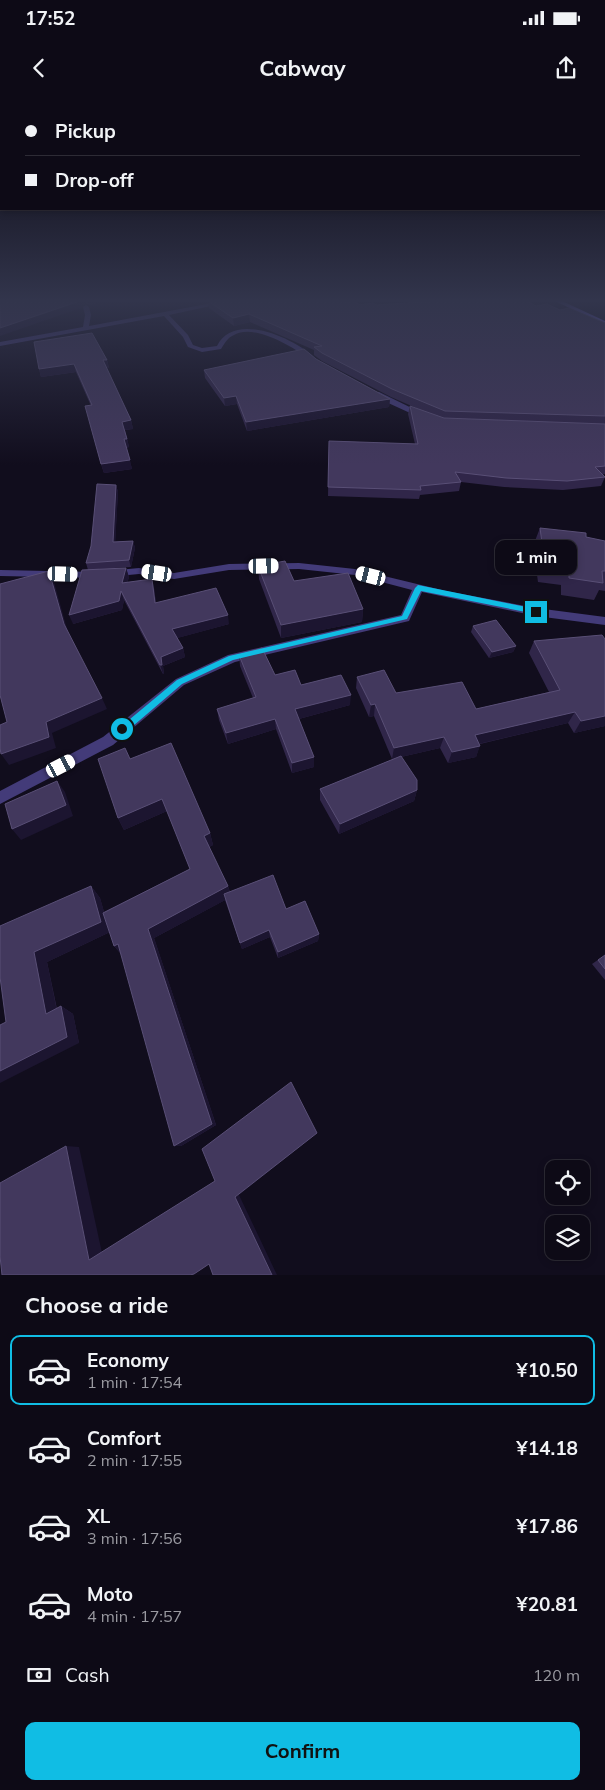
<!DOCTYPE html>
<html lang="en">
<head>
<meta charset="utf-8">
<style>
  body { margin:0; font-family:Mulish,sans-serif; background:#16131f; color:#f1f3f6; height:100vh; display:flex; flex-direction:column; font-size:19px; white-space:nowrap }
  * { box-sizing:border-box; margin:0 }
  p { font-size:16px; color:#9a9aa1 }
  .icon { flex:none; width:28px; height:28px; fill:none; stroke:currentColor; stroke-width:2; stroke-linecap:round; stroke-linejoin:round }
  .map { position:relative; height:1175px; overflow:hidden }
  .drawer { display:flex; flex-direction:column; background:#0d0a16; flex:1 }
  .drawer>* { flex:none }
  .top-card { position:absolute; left:0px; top:0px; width:605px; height:110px; box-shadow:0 2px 8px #0003,0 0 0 1px #2d2b35; display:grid; align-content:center; height:110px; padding:0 25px; background:#0d0a16 }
  .buttons { position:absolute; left:545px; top:1060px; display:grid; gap:10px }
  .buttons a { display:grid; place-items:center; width:45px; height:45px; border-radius:10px; background:#0d0a16; box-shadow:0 2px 8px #0003,0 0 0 1px #2d2b35; font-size:25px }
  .end { position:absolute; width:22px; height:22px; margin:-11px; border:6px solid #10bde4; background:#111; box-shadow:0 0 0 2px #111 }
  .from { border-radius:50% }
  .bubble { position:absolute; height:35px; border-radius:10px; background:#0d0a16; box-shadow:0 2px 8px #0003,0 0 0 1px #2d2b35; font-size:16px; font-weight:700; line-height:35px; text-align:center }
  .car { position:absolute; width:15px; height:30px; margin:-15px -8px; border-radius:6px; box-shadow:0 0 4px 1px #0007; background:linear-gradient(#fff 24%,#345 0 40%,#fff 0 76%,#345 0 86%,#fff 0) }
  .top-card b { display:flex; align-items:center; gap:18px; height:48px; font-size:19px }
  .top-card b+b { border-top:1px solid #2d2b35 }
  .top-card i { width:12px; height:12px; background:#f1f3f6 }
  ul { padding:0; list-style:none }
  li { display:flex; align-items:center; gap:15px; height:70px; margin:0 10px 8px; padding:0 15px; border:2px solid transparent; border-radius:10px }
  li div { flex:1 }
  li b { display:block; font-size:19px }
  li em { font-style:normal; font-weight:700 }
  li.active { border-color:#10bde4 }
  li>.icon { width:45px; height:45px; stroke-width:1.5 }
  h2 { padding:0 25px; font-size:22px; line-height:60px }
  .pay { display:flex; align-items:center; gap:12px; height:55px; padding:0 25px; font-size:19px }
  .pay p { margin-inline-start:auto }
  .primary-button { display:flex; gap:10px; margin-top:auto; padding:10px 25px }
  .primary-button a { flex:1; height:58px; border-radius:10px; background:#10bde4; color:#111; font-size:20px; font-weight:700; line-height:58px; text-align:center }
  .status { display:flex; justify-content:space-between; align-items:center; height:35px; padding:0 25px; background:#0d0a16; direction:ltr }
  .status svg { height:14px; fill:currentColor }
  header { display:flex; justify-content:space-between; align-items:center; height:65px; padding:0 25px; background:#0d0a16; font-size:22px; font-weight:700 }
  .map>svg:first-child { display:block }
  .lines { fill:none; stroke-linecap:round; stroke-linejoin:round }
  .lane { fill:#433b79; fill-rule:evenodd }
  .secondary { fill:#796af5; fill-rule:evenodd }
  .wall { fill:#302649 }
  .shaded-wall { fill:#1c1530 }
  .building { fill:#42385d; stroke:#594f76 }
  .route { fill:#10bde4 }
</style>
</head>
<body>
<div class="status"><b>17:52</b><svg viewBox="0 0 49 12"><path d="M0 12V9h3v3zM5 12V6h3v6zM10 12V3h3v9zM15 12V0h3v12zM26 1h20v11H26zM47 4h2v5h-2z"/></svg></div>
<header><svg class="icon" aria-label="back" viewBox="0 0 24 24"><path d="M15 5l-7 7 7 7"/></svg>Cabway<svg class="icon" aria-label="share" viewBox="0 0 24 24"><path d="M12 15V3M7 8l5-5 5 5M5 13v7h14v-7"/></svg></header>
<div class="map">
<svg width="605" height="1175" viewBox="0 0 605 1175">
  <rect width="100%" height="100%" fill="#110d1d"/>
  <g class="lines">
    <g class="lane">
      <path d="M223,201H234L169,215L188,235L193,245L202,248L217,246C234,210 296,239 316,259L311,260C294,248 255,223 234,235C227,238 225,243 221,249L202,252L188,247L183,237L164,216L0,246V242L83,227L85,215L83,207L86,205L89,207L91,215L89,226Z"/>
      <polygon points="373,292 379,292 428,316 421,318 373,296"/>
      <polygon points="299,463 355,469 446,491 536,508 605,517 605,525 536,516 422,492 409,521 235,562 184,585 113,645 0,704 0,691 103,637 176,579 228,555 401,515 412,490 355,475 299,469 229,470 174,479 139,474 97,478 0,476 0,470 97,472 139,468 174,473 229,464"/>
    </g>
    <polygon class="secondary" points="555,201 562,201 605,221 605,225"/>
  </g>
  <g class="wall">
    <polygon points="0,201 103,201 90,205 85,203 81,208"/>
    <polygon points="198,201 339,201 342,203 360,205 536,206 560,210 605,223 605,374 602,375 605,377 601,386 563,390 504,387 461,382 459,391 420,395 419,399 328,396 329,341 415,344 408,314 410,306 423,311 391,297 322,261 314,255 314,250 250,222 234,226 209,208 208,202 201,203"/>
    <polygon points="316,259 390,299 389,307 247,331 237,304 225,306 205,278 204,270"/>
    <polygon points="107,260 109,268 106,268 131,320 133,329 125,330 129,347 126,348 132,369 104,373 101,364 91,306 76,272 41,277 39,269"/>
    <polygon points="116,385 118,392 115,442 133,441 135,448 131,467 98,469 126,468 129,477 127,483 154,488 156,503 229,524 177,538 183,548 185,557 163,566 164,574 163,574 124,500 122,510 73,524 88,470 86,463"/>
    <polygon points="540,428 605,441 605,491 599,490 594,500 561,495 561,485 538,482 533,446"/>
    <polygon points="258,466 363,509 362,522 281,538 259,479"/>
    <polygon points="473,526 516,546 513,552 489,558 471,532"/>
    <polygon points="534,541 605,626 574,633 568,623 480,644 476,657 448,663 440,648 401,657 417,690 414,701 339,734 320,700 320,689 396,658 392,659 374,616 369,617 356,588 357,577 396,593 476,609 549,592 529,553"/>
    <polygon points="239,555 275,575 301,585 350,605 299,619 314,657 314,667 292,673 276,629 228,644 219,620 217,609 253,598 240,566"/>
    <polygon points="130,659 210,733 213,745 209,747 228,786 230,792 286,809 319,834 318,841 278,858 270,837 242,849 225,800 154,838 216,1025 181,1046 121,854 114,846 110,832 47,862 57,909 61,906 73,914 79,943 6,922 91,786 100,798 104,812 190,769 167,711 124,730 118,718"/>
    <polygon points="605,855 605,880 592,864"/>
  </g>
  <g class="shaded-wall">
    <polygon points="80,201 84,201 85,203 81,208 0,236 0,228"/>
    <polygon points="89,201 103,201 90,205"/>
    <polygon points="201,201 213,201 201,203"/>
    <polygon points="249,214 250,222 234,226 233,218"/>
    <polygon points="103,260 107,260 109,268 105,268"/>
    <polygon points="74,264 76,272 41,277 39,269"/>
    <polygon points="236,296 237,304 225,306 224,298"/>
    <polygon points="390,299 389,307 247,331 246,322"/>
    <polygon points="131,320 133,329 124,330 122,322"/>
    <polygon points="124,339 127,339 129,347 126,348"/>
    <polygon points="130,360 132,369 104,373 101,364"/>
    <polygon points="116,385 118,392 115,448 113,442"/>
    <polygon points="133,441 135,448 131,467 129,460"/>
    <polygon points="126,468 129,477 125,493 122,483"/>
    <polygon points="49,471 54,482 69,536 64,524"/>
    <polygon points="152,479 154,488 157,513 155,503"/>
    <polygon points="121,491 124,500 122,510 73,524 69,515"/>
    <polygon points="363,509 362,522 281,538 281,525"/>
    <polygon points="228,515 229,524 174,539 172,529"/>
    <polygon points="516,546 513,552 489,558 492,552"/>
    <polygon points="183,548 185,557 163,566 164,574 163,574 160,565 161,557"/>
    <polygon points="351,595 350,605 295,620 295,609"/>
    <polygon points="102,598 107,609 52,633 56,648 9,665 1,654 46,622"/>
    <polygon points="375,604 374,616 369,617 371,605"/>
    <polygon points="575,612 568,623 470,646 475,635"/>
    <polygon points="605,616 605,626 574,633 581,621"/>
    <polygon points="275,619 276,629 228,644 226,633"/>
    <polygon points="444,637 440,648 392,659 394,648"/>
    <polygon points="480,646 476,657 448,663 452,652"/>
    <polygon points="314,657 314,667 292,673 292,663"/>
    <polygon points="57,681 65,692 73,716 21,740 12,729"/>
    <polygon points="417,690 414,701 339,734 340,724"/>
    <polygon points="162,699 167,711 124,730 118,718"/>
    <polygon points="210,733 213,745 208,748 204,736"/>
    <polygon points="91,786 100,798 110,832 47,862 59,921 46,914 34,852"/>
    <polygon points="228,786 231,797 154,838 216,1025 181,1046 174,1046 148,829"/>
    <polygon points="269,830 270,837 242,849 240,843"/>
    <polygon points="319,834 318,841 278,858 278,852"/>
    <polygon points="118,844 122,855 114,846"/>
    <polygon points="61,906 73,914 79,943 0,983 0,971"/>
    <polygon points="317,1033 239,1095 277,1175 272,1175 235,1097"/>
    <polygon points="66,1046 79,1047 102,1153 89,1160"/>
  </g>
  <g class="building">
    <polygon points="0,201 80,201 0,228"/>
    <polygon points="208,201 339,201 342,203 354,201 360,205 373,203 377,205 437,201 527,201 536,206 547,204 560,210 569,208 605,223 605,316 445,311 392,289 322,253 314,247 322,246 249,214 233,218"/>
    <polygon points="92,233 107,260 103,260 131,320 122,322 127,339 124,339 130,360 101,364 85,306 92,305 74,264 39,269 34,242"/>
    <polygon points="304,249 316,259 390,299 246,322 236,296 224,298 204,270"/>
    <polygon points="410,306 444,318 605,324 605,366 595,367 605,377 567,381 506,378 455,372 461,382 420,386 421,390 328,387 329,341 418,344"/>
    <polygon points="97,384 116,385 113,442 133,441 129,460 86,463 91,446"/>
    <polygon points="540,428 586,433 586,437 605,441 605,471 602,471 603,483 569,478 569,467 545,465"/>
    <polygon points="285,461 294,481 348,473 363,509 281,525 258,466"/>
    <polygon points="126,468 122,483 152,479 155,503 216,488 228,515 172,529 183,548 161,557 162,565 160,565 121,491 119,501 69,515 82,470"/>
    <polygon points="49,471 64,524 102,598 46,622 49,637 1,654 0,648 0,625 7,622 0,595 0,484"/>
    <polygon points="496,520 516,546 492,552 473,526"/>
    <polygon points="602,535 605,539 605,616 581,621 575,612 475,635 480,646 452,652 444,637 394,648 375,604 371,605 357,577 384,570 396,593 462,582 476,609 560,590 534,541"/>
    <polygon points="262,548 275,575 295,570 301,585 341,575 351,595 295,609 314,657 292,663 275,619 226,633 217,609 256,597 239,555"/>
    <polygon points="171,643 210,733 204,736 228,786 148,829 212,1024 174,1046 118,844 114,846 103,813 190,769 162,699 118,718 98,659 125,648 130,659"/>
    <polygon points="401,656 417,680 417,690 340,724 320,689"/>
    <polygon points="57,681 66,705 12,729 5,704"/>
    <polygon points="273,775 286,809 305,801 319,834 278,852 269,830 240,843 224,794"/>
    <polygon points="91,786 101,822 34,852 46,914 61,906 67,937 0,971 0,925 6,922 0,877 0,826"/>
    <polygon points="605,855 605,869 598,860"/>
    <polygon points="291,982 317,1033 235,1097 272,1175 213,1175 209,1164 194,1174 190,1175 2,1175 0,1156 0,1083 66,1046 89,1160 215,1081 202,1049"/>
  </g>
  <linearGradient id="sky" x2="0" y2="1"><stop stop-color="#090710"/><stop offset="0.55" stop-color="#32354c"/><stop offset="1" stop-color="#32354c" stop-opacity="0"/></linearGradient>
  <rect width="605" height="365" fill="url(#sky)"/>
  <polygon class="route" points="418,485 536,509 540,512 536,514 421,491 407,519 233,560 182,584 126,632 122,633 118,629 177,580 229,556 402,516 415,488"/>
</svg>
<div class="buttons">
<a><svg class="icon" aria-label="locate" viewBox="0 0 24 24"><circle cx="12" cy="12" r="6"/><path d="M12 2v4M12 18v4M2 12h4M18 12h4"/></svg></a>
<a><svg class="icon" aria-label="layers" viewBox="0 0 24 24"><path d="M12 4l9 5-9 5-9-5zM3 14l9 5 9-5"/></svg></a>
</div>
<i class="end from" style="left:122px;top:629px"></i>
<i class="end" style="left:536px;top:512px"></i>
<div class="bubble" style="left:495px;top:440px;width:82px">1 min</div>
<i class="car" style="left:264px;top:466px;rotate:89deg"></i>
<i class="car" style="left:157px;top:473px;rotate:279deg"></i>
<i class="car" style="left:63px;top:474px;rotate:92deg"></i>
<i class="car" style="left:371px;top:476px;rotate:284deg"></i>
<i class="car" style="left:61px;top:666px;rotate:63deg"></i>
<div class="top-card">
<b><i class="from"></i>Pickup</b>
<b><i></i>Drop-off</b>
</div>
</div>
<section class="drawer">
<h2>Choose a ride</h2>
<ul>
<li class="active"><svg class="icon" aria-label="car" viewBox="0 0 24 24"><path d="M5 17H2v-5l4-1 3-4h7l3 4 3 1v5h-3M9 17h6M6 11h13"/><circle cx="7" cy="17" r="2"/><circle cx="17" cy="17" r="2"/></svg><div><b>Economy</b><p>1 min · 17:54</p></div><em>¥10.50</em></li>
<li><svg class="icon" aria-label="car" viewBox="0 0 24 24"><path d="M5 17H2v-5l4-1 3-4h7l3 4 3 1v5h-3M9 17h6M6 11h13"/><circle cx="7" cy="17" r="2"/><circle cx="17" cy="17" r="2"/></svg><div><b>Comfort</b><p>2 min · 17:55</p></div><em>¥14.18</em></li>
<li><svg class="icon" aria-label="car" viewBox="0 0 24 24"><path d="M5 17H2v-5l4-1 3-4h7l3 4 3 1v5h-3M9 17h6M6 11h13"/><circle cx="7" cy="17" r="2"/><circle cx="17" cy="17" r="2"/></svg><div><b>XL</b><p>3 min · 17:56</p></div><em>¥17.86</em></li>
<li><svg class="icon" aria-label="car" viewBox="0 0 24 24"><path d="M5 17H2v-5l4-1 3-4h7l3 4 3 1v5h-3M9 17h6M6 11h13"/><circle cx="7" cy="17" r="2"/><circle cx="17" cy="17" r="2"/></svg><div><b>Moto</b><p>4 min · 17:57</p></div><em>¥20.81</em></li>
</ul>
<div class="pay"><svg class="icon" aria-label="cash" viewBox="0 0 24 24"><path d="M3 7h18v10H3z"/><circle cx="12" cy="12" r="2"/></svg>Cash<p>120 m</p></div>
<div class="primary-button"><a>Confirm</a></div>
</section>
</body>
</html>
